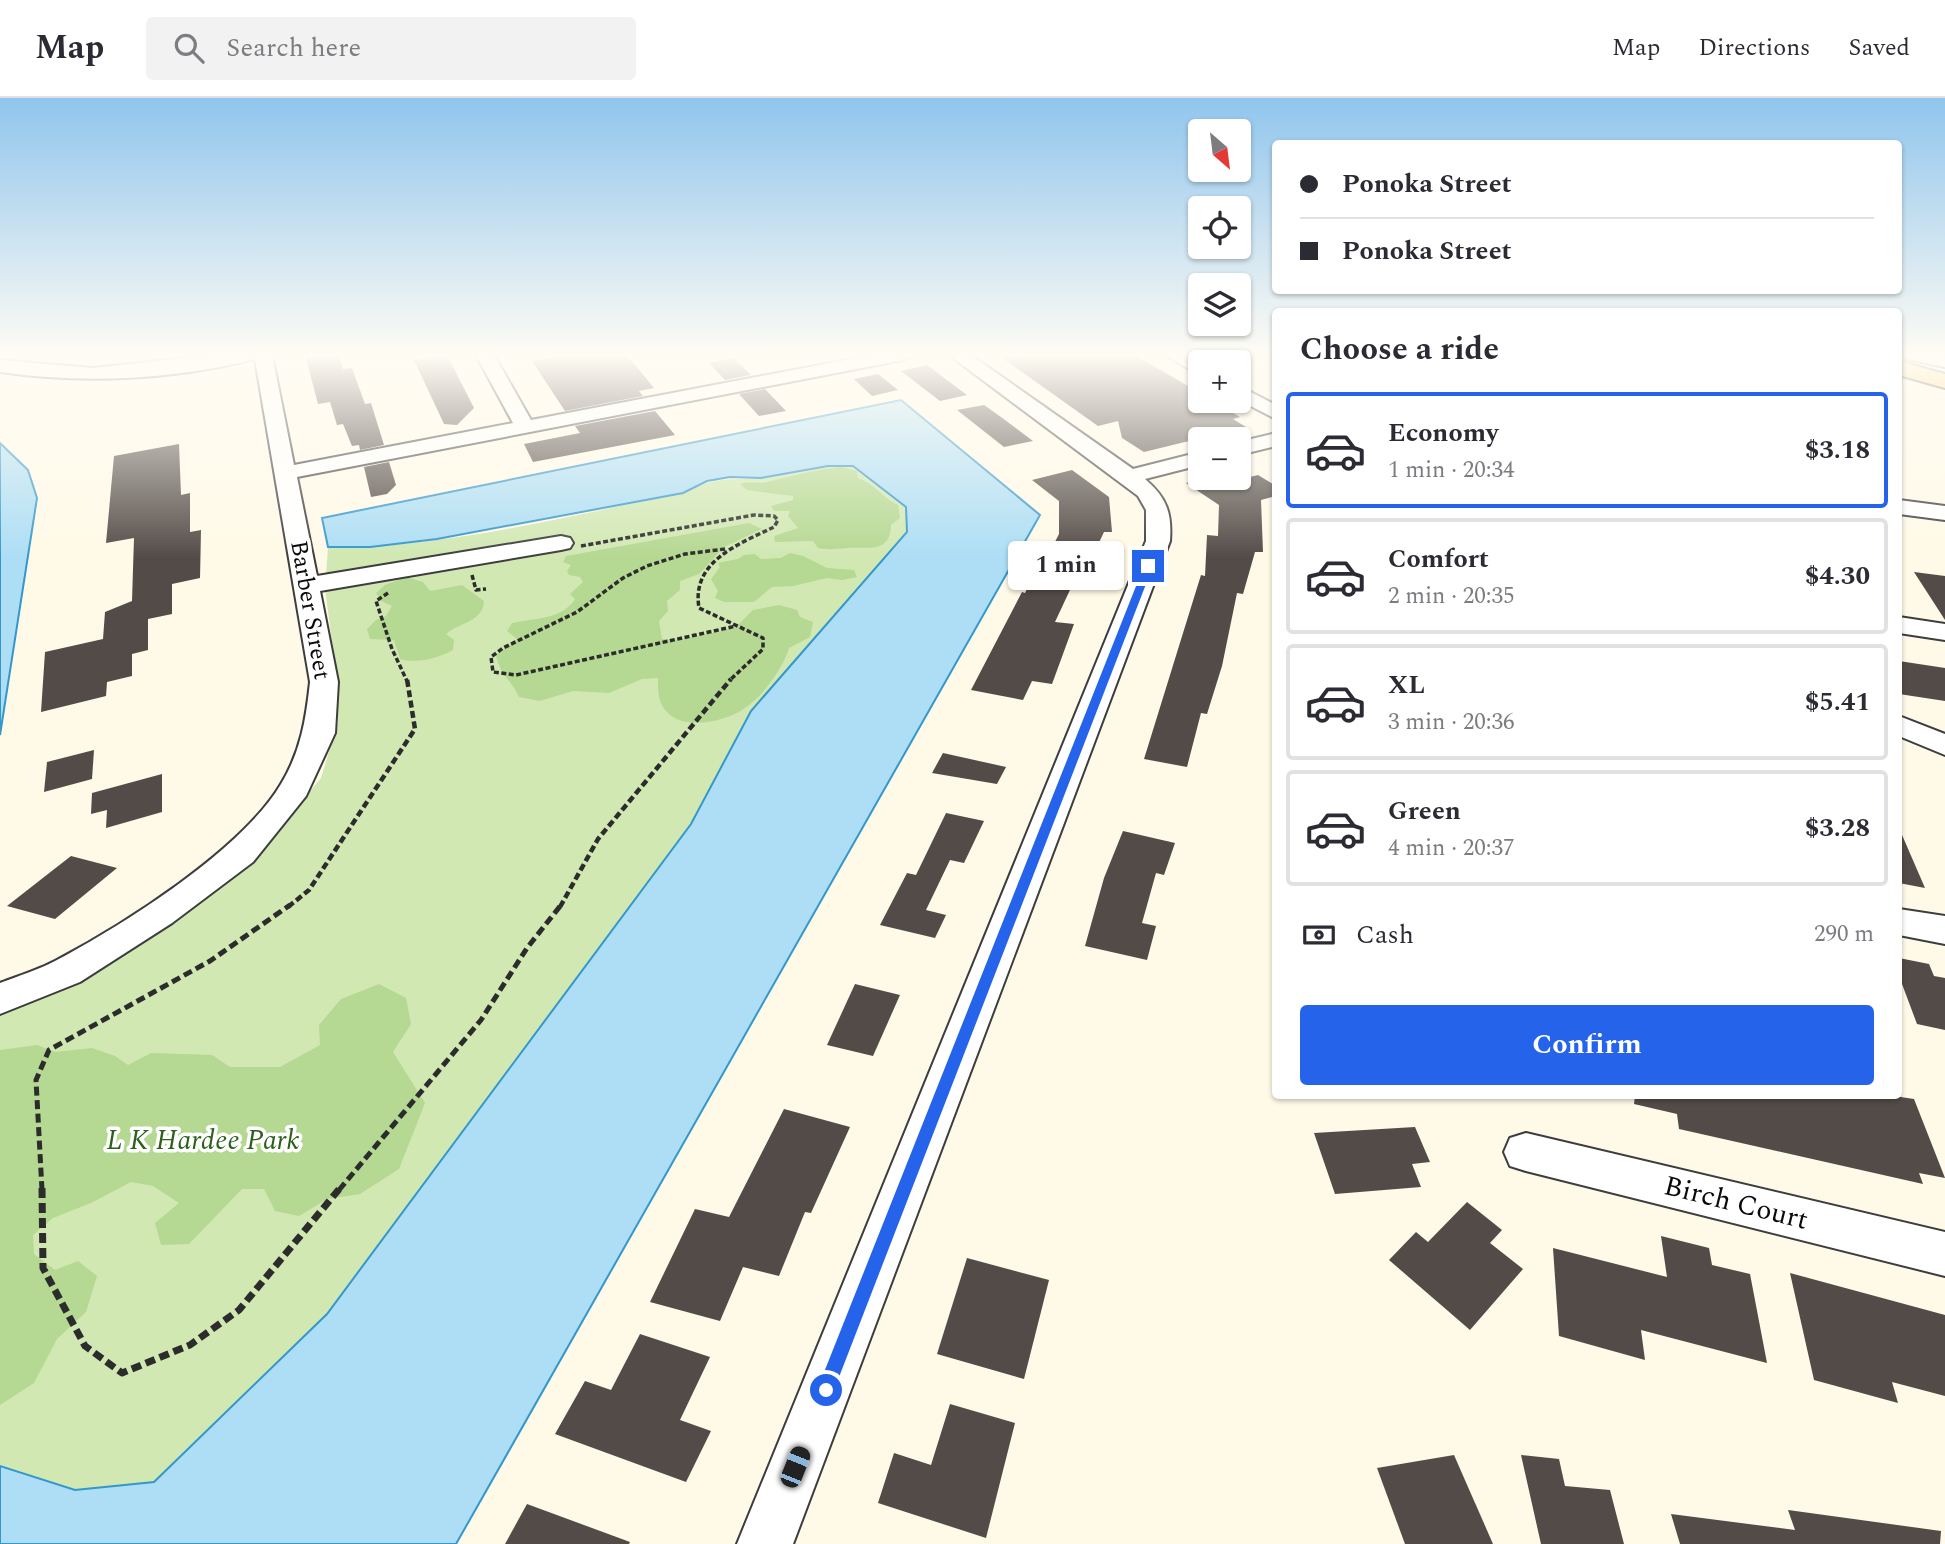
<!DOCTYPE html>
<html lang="en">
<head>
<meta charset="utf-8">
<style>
  body { margin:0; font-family:Spectral,serif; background:#f2f2f3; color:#2b2b33; height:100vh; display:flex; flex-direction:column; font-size:26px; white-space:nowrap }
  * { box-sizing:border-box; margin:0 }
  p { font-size:23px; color:#7c7c81 }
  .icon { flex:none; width:38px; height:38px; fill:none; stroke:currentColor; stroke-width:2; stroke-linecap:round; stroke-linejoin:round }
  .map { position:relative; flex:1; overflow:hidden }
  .side { position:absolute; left:1272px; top:210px; width:630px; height:791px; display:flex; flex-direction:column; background:#fff; border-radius:7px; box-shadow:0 2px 5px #0004 }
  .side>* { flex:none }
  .banner { position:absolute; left:1272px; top:42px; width:630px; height:154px; border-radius:7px; box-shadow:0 2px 5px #0004; display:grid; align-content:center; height:154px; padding:0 28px; background:#fff }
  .needle { width:46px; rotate:152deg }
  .controls { position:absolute; left:1188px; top:21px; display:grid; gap:14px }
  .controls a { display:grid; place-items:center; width:63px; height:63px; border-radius:7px; background:#fff; box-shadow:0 2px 5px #0004; font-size:35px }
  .end { position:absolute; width:32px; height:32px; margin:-16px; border:9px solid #2563eb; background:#fff; box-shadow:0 0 0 4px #fff }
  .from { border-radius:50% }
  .bubble { position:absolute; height:49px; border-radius:7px; background:#fff; box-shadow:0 2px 5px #0004; font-size:23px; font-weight:700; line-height:49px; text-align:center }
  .car { position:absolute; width:21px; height:42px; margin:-21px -10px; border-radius:9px; box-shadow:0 0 5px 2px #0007; background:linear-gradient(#222 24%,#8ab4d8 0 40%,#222 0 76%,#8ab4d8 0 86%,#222 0) }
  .banner b { display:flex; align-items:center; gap:24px; height:66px; font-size:26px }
  .banner b+b { border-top:2px solid #e1e1e2 }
  .banner i { width:18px; height:18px; background:#2b2b33 }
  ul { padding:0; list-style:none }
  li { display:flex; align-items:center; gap:21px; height:116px; margin:0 14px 10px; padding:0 14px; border:4px solid #e1e1e2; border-radius:7px }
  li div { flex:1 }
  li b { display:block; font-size:26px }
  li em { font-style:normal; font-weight:700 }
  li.current { border-color:#2563eb }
  li>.icon { width:63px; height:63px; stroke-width:1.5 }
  h2 { padding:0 28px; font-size:32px; line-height:84px }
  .pay { display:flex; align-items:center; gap:18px; height:77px; padding:0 28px; font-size:26px }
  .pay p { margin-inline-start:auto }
  .button { display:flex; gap:14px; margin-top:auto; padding:14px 28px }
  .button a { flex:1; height:80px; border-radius:7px; background:#2563eb; color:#fff; font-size:28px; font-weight:700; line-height:80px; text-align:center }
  header { display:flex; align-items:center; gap:42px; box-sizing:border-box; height:98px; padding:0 35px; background:#fff; border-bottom:2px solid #e1e1e2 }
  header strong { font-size:33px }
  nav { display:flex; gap:38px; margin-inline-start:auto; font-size:24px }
  .search { width:490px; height:63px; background:#f2f2f3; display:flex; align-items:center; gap:18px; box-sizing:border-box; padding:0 24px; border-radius:7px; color:#7c7c81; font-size:26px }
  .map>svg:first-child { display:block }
  .green { fill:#d1e8b3 }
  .forest { fill:#b5d892 }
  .water { fill:#addef5; stroke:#3497cc; stroke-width:2 }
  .building { fill:#534b47 }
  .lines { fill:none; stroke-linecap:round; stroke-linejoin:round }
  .minor-casing { stroke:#3d3d3d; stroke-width:4 }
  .major-casing { stroke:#1b1b1b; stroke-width:4 }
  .path-far3 { stroke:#2c2c2c; stroke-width:3.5; stroke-dasharray:5 2.5; stroke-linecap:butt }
  .path-far2 { stroke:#2c2c2c; stroke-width:4.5; stroke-dasharray:7 3.5; stroke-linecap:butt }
  .path-far1 { stroke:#2c2c2c; stroke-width:5; stroke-dasharray:9 4.5; stroke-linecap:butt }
  .path { stroke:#2c2c2c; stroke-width:7; stroke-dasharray:10 5; stroke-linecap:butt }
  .minor { fill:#fff; fill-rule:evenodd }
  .major { fill:#f8cb5e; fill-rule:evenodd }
  .route { fill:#2563eb }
  .labels { text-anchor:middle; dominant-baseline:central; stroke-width:7; stroke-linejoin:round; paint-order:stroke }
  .street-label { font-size:24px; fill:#0a0a0a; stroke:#fff }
  .near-park-label { font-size:28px; font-style:italic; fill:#2d601c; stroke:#fff }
  .near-street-label { font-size:28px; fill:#0a0a0a; stroke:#fff }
</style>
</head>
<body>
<header>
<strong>Map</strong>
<div class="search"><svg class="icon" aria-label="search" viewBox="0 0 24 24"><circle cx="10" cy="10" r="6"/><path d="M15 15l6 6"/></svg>Search here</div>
<nav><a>Map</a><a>Directions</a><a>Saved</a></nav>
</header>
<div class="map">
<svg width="1945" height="1446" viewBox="0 0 1945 1446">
  <rect width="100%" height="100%" fill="#fff9e7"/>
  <path class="green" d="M828,368H853L906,409L907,434L751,613L691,726L327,1216L154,1384L75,1392L0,1368V915L36,902L100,867L270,741L321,680L338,624L337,581L325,491L328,449C447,450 567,418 683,395C719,377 726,383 762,380C784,377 806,372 828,368Z"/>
  <g class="forest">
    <path d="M842,369L857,373L858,380C877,387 882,400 898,407L900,420L891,427C890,457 866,448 847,450C837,451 829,452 818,450L813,443L775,444L774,438L798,430L788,418L790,413H774L771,408L793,402V398L747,392L740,386C750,383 757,386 767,384C792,378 816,371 842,369Z"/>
    <path d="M749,425L762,431L724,449L699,476L680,483V492L667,503L668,513L659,523L662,541L680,542L735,530L753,512L779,507L797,512L800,519L813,524L810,539L789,550C783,570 763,598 745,610C727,623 686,633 668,615C657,605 658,592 658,580L642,581L609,595L573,593L540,603L519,599C512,583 499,575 496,557L517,541L507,533L512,525C534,520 562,522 575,501L570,496L583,484L580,479L569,477L567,473L571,467L563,464L566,458Z"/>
    <polygon points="790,455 803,458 827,470 854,472 857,479 842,482 827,480 793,488 772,489 754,504 724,504 715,500 718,493 711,481 720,469 718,465 738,461 744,457 755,456 761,461 781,460"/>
    <path d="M407,479L423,484L430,493L462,487L484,503C483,524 460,524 446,536L454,542L453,552C439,560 416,566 400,561L394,542L370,541L367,531L376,522L386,518L392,508L381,503L376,495L385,487Z"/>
    <polygon points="379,886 406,900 411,926 393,954 425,1005 399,1071 360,1096 327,1101 299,1118 275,1113 264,1091 242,1091 189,1146 161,1147 155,1125 179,1105 153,1088 131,1084 91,1105 53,1120 33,1137 34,1156 55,1172 78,1163 97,1178 86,1214 57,1241 34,1285 0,1307 0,952 37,947 55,954 92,950 115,958 128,967 151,955 212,957 230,969 280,969 320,947 319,927 341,901"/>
  </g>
  <g class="water">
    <polygon points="901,302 1040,417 456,1446 0,1446 0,1368 75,1392 154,1384 327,1216 691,726 751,613 907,434 906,409 853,368 828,368 761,380 730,379 707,383 683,395 437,441 370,449 328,449 322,420"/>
    <polygon points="0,345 28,372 37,400 0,637"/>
  </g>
  <g class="building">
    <polygon points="305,257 339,257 343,271 352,270 365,306 371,305 384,347 360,352 359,347 352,348 343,326 337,327 330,304 318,306"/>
    <polygon points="447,257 474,310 457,327 444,326 414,262"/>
    <polygon points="564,257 627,257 654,290 639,293 643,298 565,313 532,263"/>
    <polygon points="998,257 1135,257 1200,295 1200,303 1213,303 1240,319 1233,321 1246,329 1144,354 1122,340 1118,323 1098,328"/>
    <polygon points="734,260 751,277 725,282 709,265"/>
    <polygon points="927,267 967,297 940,303 901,273"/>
    <polygon points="878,276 898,292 872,298 854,281"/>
    <polygon points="765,291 786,313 759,318 739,296"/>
    <polygon points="984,307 1001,319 1033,343 1004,349 957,312"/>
    <polygon points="655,313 675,337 533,364 524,346 580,335 575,328"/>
    <polygon points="179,346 181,397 190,395 190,434 201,432 200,480 172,486 172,516 148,521 148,552 132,556 132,578 107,584 106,598 41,614 45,554 103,541 105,514 132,503 134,440 106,445 114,358"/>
    <polygon points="389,364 396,387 387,396 371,399 364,369"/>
    <polygon points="1072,372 1109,399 1112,434 1104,434 1082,480 1076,479 1055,524 1074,526 1052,586 1032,583 1023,602 971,592 1022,494 1025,495 1032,480 1036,481 1059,436 1059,403 1032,382"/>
    <polygon points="1258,377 1276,388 1276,398 1261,402 1263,454 1255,454 1243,496 1237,495 1222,568 1207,616 1201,615 1187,669 1144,661 1201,477 1205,478 1207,437 1218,438 1219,407 1186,385 1208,380 1238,382"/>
    <polygon points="1914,474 1945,478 1945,522"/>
    <polygon points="1899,563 1945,570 1945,603 1899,596"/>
    <polygon points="94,652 92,681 44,694 47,664"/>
    <polygon points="943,655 1006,669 997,686 932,675"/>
    <polygon points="162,676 162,714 106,730 107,712 91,716 92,695"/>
    <polygon points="946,715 984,723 964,765 950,762 926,812 946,817 935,840 880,827 907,775 916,777"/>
    <polygon points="1899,730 1925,790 1899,785"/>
    <polygon points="1123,733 1175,745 1164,777 1156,775 1142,825 1156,828 1147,862 1085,848 1104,780"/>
    <polygon points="71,758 117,770 55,821 7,808"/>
    <polygon points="1899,860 1929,866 1934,878 1945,880 1945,932 1917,926 1899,878"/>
    <polygon points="855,886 900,897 873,958 827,947"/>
    <polygon points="1635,998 1894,998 1914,1001 1945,1080 1919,1075 1923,1086 1679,1031 1677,1016 1634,1006"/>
    <polygon points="784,1011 850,1029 811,1115 805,1114 779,1178 743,1169 720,1223 650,1204 695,1111 729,1119"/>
    <polygon points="1415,1029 1430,1064 1412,1066 1421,1089 1335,1096 1314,1035"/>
    <polygon points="1467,1104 1502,1132 1490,1145 1523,1171 1470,1232 1389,1162 1416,1134 1428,1144"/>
    <polygon points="1661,1138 1709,1150 1712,1167 1750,1176 1767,1265 1641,1232 1645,1262 1559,1238 1553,1150 1667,1179"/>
    <polygon points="967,1160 1049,1182 1024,1281 937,1256"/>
    <polygon points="1790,1175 1945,1217 1945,1298 1892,1284 1898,1305 1814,1282"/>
    <polygon points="640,1236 710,1259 680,1322 711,1333 686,1384 555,1336 585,1283 611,1292"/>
    <polygon points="950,1306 1015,1325 986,1440 878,1405 894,1355 931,1367"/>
    <polygon points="1454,1357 1493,1446 1405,1446 1377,1370"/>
    <polygon points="1521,1357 1559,1361 1565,1388 1610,1392 1624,1446 1541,1446"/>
    <polygon points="527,1406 630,1444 629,1446 505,1446"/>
    <polygon points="1788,1412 1941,1433 1940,1446 1680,1446 1671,1416 1795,1432"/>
  </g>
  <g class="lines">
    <defs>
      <g id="minor">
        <path d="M212,257H272L294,367L513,325L476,257H494L531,322L872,257H912L903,262L297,379L317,478L561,438L570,440L573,445L570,450L561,452L320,493L338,584L335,635L306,698L253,764L172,825L80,884L0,916V885C18,878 38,872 55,863C123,827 242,752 281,686C301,653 306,621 310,584L255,261C173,282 83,286 0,274V262L93,270Z"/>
        <path d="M949,257H971L1133,371L1200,354V367L1145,381C1167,400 1172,415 1170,443L793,1446H737L1146,443V412L1138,398Z"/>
        <polygon points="1166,257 1189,257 1200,264 1200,278"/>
        <polygon points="1904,257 1945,257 1945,269 1907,261"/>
        <polygon points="1239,288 1276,307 1276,321 1239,302"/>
        <polygon points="1276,335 1276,348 1239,357 1239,344"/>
        <polygon points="1899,402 1945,408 1945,422 1899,416"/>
        <polygon points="1899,519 1945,526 1945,542 1899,535"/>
        <polygon points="1899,618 1945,636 1945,657 1899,638"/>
        <polygon points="1899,811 1945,818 1945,846 1899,837"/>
        <polygon points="1526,1035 1945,1134 1945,1178 1526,1073 1510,1068 1504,1054 1510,1040"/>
      </g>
      <polygon id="major" points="1899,263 1945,276 1945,290 1899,277"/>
    </defs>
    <use href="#minor" class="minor-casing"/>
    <use href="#major" class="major-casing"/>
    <g class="path-far3">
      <path d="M581,448L754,417L774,418L778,422L774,429C739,446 691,463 699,510L763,540V551L729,583"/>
      <polyline points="725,451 685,456 647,468 623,480 577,514 503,550 491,559 493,574 516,577 736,528"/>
      <polyline points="472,477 476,492 486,491"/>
      <polyline points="388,495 376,503 392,551 407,583"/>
    </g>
    <g class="path-far2">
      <polyline points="288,809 309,792 415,631 407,581"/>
      <polyline points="560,809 598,741 731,581"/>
    </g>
    <g class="path-far1">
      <polyline points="42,1092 36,982 49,952 210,863 290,807"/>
      <polyline points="339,1092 481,922 527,850 561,807"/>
    </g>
    <polyline class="path" points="42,1090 43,1170 85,1248 122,1275 190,1247 239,1212 340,1090"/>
    <use href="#minor" class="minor"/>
    <use href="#major" class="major"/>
  </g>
  <linearGradient id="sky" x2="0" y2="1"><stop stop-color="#90c5ed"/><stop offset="0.56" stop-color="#fffcf4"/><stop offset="1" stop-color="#fffcf4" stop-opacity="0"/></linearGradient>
  <rect width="1945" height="460" fill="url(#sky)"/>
  <polygon class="route" points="1148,466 1153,468 834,1292 832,1298 826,1300 819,1298 817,1292 1144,468"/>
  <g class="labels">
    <g class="street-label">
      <text transform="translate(310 512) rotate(80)">Barber Street</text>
    </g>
    <g class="near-park-label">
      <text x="203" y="1042">L K Hardee Park</text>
    </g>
    <g class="near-street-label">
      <text transform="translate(1736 1105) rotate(14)">Birch Court</text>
    </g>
  </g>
</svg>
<div class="controls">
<a><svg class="needle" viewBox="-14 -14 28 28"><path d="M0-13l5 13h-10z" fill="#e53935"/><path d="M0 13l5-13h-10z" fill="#7c7c81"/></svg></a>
<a><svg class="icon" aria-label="locate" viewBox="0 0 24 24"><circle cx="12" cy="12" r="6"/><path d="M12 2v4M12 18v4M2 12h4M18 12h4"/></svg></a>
<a><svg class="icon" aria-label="layers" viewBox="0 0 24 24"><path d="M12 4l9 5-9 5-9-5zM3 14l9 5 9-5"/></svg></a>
<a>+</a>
<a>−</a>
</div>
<i class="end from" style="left:826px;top:1292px"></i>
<i class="end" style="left:1148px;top:468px"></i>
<div class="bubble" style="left:1008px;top:443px;width:116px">1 min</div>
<i class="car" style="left:795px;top:1369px;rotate:22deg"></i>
<div class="banner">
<b><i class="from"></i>Ponoka Street</b>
<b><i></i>Ponoka Street</b>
</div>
<section class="side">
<h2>Choose a ride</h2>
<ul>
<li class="current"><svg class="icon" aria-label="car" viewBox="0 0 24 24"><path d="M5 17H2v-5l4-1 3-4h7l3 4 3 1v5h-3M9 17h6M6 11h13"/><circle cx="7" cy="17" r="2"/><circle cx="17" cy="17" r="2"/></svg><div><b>Economy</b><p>1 min · 20:34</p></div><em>$3.18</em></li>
<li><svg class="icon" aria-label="car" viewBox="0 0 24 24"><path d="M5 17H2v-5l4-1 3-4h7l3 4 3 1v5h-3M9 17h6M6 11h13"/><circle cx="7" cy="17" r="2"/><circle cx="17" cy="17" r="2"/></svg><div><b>Comfort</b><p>2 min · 20:35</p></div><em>$4.30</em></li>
<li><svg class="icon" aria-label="car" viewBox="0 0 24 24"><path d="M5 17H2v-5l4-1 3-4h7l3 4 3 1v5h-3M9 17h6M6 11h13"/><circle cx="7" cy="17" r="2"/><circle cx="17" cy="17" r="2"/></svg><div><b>XL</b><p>3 min · 20:36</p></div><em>$5.41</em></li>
<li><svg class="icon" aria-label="car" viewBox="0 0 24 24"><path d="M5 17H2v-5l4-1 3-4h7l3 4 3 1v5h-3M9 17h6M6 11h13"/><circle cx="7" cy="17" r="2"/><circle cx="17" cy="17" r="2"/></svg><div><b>Green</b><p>4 min · 20:37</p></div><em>$3.28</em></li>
</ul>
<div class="pay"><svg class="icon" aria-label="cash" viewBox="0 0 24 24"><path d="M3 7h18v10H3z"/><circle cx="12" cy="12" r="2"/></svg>Cash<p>290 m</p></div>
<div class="button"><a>Confirm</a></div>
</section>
</div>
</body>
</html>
